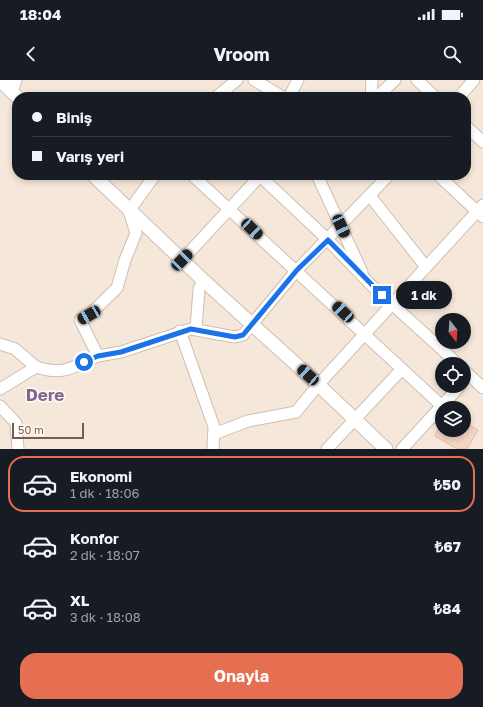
<!DOCTYPE html>
<html lang="tr">
<head>
<meta charset="utf-8">
<style>
  body { margin:0; font-family:"Golos Text",sans-serif; background:#242831; color:#f1f3f6; height:100vh; display:flex; flex-direction:column; font-size:15px; white-space:nowrap }
  * { box-sizing:border-box; margin:0 }
  p { font-size:13px; color:#9ea1a6 }
  .icon { flex:none; width:22px; height:22px; fill:none; stroke:currentColor; stroke-width:2; stroke-linecap:round; stroke-linejoin:round }
  .map { position:relative; height:369px; overflow:hidden }
  .details { display:flex; flex-direction:column; background:#171b24; flex:1 }
  .details>* { flex:none }
  .top-card { position:absolute; left:12px; top:12px; width:459px; height:88px; border-radius:16px; box-shadow:0 2px 6px #0003; display:grid; align-content:center; height:88px; padding:0 20px; background:#171b24 }
  .needle { width:26px; rotate:163deg }
  .fabs { position:absolute; left:435px; top:233px; display:grid; gap:8px }
  .fabs a { display:grid; place-items:center; width:36px; height:36px; border-radius:50%; background:#171b24; box-shadow:0 2px 6px #0003; font-size:20px }
  .scale { position:absolute; left:12px; bottom:10px; width:72px; box-sizing:border-box; padding-left:4px; border:2px solid #7a5c4d; border-top:0; font-size:11px; line-height:14px; white-space:nowrap; color:#7a5c4d; -webkit-text-stroke:3px #fffaf3; paint-order:stroke }
  .end { position:absolute; width:18px; height:18px; margin:-9px; border:5px solid #1a73e8; background:#fff; box-shadow:0 0 0 2px #fff }
  .from { border-radius:50% }
  .bubble { position:absolute; height:28px; border-radius:14px; background:#171b24; box-shadow:0 2px 6px #0003; font-size:13px; font-weight:700; line-height:28px; text-align:center }
  .car { position:absolute; width:12px; height:24px; margin:-12px -6px; border-radius:5px; box-shadow:0 0 3px 1px #0007; background:linear-gradient(#222 24%,#8ab4d8 0 40%,#222 0 76%,#8ab4d8 0 86%,#222 0) }
  .top-card b { display:flex; align-items:center; gap:14px; height:38px; font-size:15px }
  .top-card b+b { border-top:1px solid #363941 }
  .top-card i { width:10px; height:10px; background:#f1f3f6 }
  ul { padding:7px 0 0; list-style:none }
  li { display:flex; align-items:center; gap:12px; height:56px; margin:0 8px 6px; padding:0 12px; border:2px solid transparent; border-radius:16px }
  li div { flex:1 }
  li b { display:block; font-size:15px }
  li em { font-style:normal; font-weight:700 }
  li.current { border-color:#e76f51 }
  li>.icon { width:36px; height:36px; stroke-width:1.5 }
  .cta { display:flex; gap:8px; margin-top:auto; padding:8px 20px }
  .cta a { flex:1; height:46px; border-radius:16px; background:#e76f51; color:#fff; font-size:16px; font-weight:700; line-height:46px; text-align:center }
  .status { display:flex; justify-content:space-between; align-items:center; height:28px; padding:0 20px; background:#171b24; direction:ltr }
  .status svg { height:11px; fill:currentColor }
  header { display:flex; justify-content:space-between; align-items:center; height:52px; padding:0 20px; background:#171b24; font-size:18px; font-weight:700 }
  .map>svg:first-child { display:block }
  .residential { fill:#f5e8da; fill-rule:evenodd }
  .building { fill:#f3d5c3; stroke:#e6bba3 }
  .lines { fill:none; stroke-linecap:round; stroke-linejoin:round }
  .minor-casing { stroke:#d1beb0; stroke-width:13 }
  .tertiary-casing { stroke:#d1beb0; stroke-width:15 }
  .minor { stroke:#fff; stroke-width:11 }
  .tertiary { stroke:#fff; stroke-width:13 }
  .route { stroke:#1a73e8; stroke-width:5 }
  .labels { text-anchor:middle; dominant-baseline:central; stroke-width:3; stroke-linejoin:round; paint-order:stroke }
  .district-label { font-size:17px; font-weight:bold; fill:#846695; stroke:#fffaf3 }
</style>
</head>
<body>
<div class="status"><b>18:04</b><svg viewBox="0 0 49 12"><path d="M0 12V9h3v3zM5 12V6h3v6zM10 12V3h3v9zM15 12V0h3v12zM26 1h20v11H26zM47 4h2v5h-2z"/></svg></div>
<header><svg class="icon" aria-label="back" viewBox="0 0 24 24"><path d="M15 5l-7 7 7 7"/></svg>Vroom<svg class="icon" aria-label="search" viewBox="0 0 24 24"><circle cx="10" cy="10" r="6"/><path d="M15 15l6 6"/></svg></header>
<div class="map">
<svg width="483" height="369" viewBox="0 0 483 369">
  <rect width="100%" height="100%" fill="#fdf6ec"/>
  <path class="residential" d="M0,0H483V369H0ZM17,17H466V95H17ZM442,240H464V262H442ZM442,284H464V306H442ZM442,328H464V350H442Z"/>
  <polygon class="building" points="464,342 478,350 467,369 457,369 435,356 438,350 464,350"/>
  <g class="lines">
    <defs>
      <g id="minor">
        <polyline points="254,0 283,17"/>
        <polyline points="417,0 435,17"/>
        <polyline points="12,12 16,0"/>
        <polyline points="216,17 237,0"/>
        <polyline points="289,17 298,0"/>
        <polyline points="371,17 372,0"/>
        <polyline points="377,17 395,0"/>
        <polyline points="459,17 474,0"/>
        <polyline points="466,46 483,62"/>
        <polyline points="192,95 442,326"/>
        <polyline points="259,95 326,158 371,205 458,284"/>
        <polyline points="317,95 362,192"/>
        <polyline points="438,95 483,137"/>
        <polyline points="370,116 426,187"/>
        <polyline points="182,180 260,96"/>
        <polyline points="196,249 199,209 203,200"/>
        <polyline points="180,251 214,347 213,369"/>
        <polyline points="0,264 15,269 36,287"/>
        <polyline points="98,276 121,272 191,249 235,257 243,255 297,190 389,95"/>
        <polyline points="464,290 483,308"/>
        <path d="M0,309L36,287C64,296 73,287 98,276L80,240L89,235L117,208L125,180L136,153L129,131L155,95"/>
        <polyline points="0,326 16,343 18,369"/>
        <polyline points="214,354 248,341 296,332 318,305 483,125"/>
        <polyline points="327,369 402,289"/>
        <polyline points="402,369 460,306"/>
      </g>
      <g id="tertiary">
        <polyline points="0,0 17,17"/>
        <polyline points="93,95 203,200 308,295 386,369"/>
      </g>
    </defs>
    <use href="#minor" class="minor-casing"/>
    <use href="#tertiary" class="tertiary-casing"/>
    <use href="#minor" class="minor"/>
    <use href="#tertiary" class="tertiary"/>
  </g>
  <g class="lines">
    <polyline class="route" points="84,282 98,276 121,272 191,249 235,257 243,255 297,190 328,160 382,215"/>
  </g>
  <g class="labels">
    <g class="district-label">
      <text x="45" y="314">Dere</text>
    </g>
  </g>
</svg>
<div class="fabs">
<a><svg class="needle" viewBox="-14 -14 28 28"><path d="M0-13l5 13h-10z" fill="#e53935"/><path d="M0 13l5-13h-10z" fill="#9ea1a6"/></svg></a>
<a><svg class="icon" aria-label="locate" viewBox="0 0 24 24"><circle cx="12" cy="12" r="6"/><path d="M12 2v4M12 18v4M2 12h4M18 12h4"/></svg></a>
<a><svg class="icon" aria-label="layers" viewBox="0 0 24 24"><path d="M12 4l9 5-9 5-9-5zM3 14l9 5 9-5"/></svg></a>
</div>
<div class="scale">50 m</div>
<i class="end from" style="left:84px;top:282px"></i>
<i class="end" style="left:382px;top:215px"></i>
<div class="bubble" style="left:396px;top:201px;width:56px">1 dk</div>
<i class="car" style="left:341px;top:146px;rotate:155deg"></i>
<i class="car" style="left:252px;top:149px;rotate:133deg"></i>
<i class="car" style="left:182px;top:180px;rotate:44deg"></i>
<i class="car" style="left:343px;top:232px;rotate:313deg"></i>
<i class="car" style="left:89px;top:235px;rotate:240deg"></i>
<i class="car" style="left:308px;top:295px;rotate:312deg"></i>
<div class="top-card">
<b><i class="from"></i>Biniş</b>
<b><i></i>Varış yeri</b>
</div>
</div>
<section class="details">
<ul>
<li class="current"><svg class="icon" aria-label="car" viewBox="0 0 24 24"><path d="M5 17H2v-5l4-1 3-4h7l3 4 3 1v5h-3M9 17h6M6 11h13"/><circle cx="7" cy="17" r="2"/><circle cx="17" cy="17" r="2"/></svg><div><b>Ekonomi</b><p>1 dk · 18:06</p></div><em>₺50</em></li>
<li><svg class="icon" aria-label="car" viewBox="0 0 24 24"><path d="M5 17H2v-5l4-1 3-4h7l3 4 3 1v5h-3M9 17h6M6 11h13"/><circle cx="7" cy="17" r="2"/><circle cx="17" cy="17" r="2"/></svg><div><b>Konfor</b><p>2 dk · 18:07</p></div><em>₺67</em></li>
<li><svg class="icon" aria-label="car" viewBox="0 0 24 24"><path d="M5 17H2v-5l4-1 3-4h7l3 4 3 1v5h-3M9 17h6M6 11h13"/><circle cx="7" cy="17" r="2"/><circle cx="17" cy="17" r="2"/></svg><div><b>XL</b><p>3 dk · 18:08</p></div><em>₺84</em></li>
</ul>
<div class="cta"><a>Onayla</a></div>
</section>
</body>
</html>
